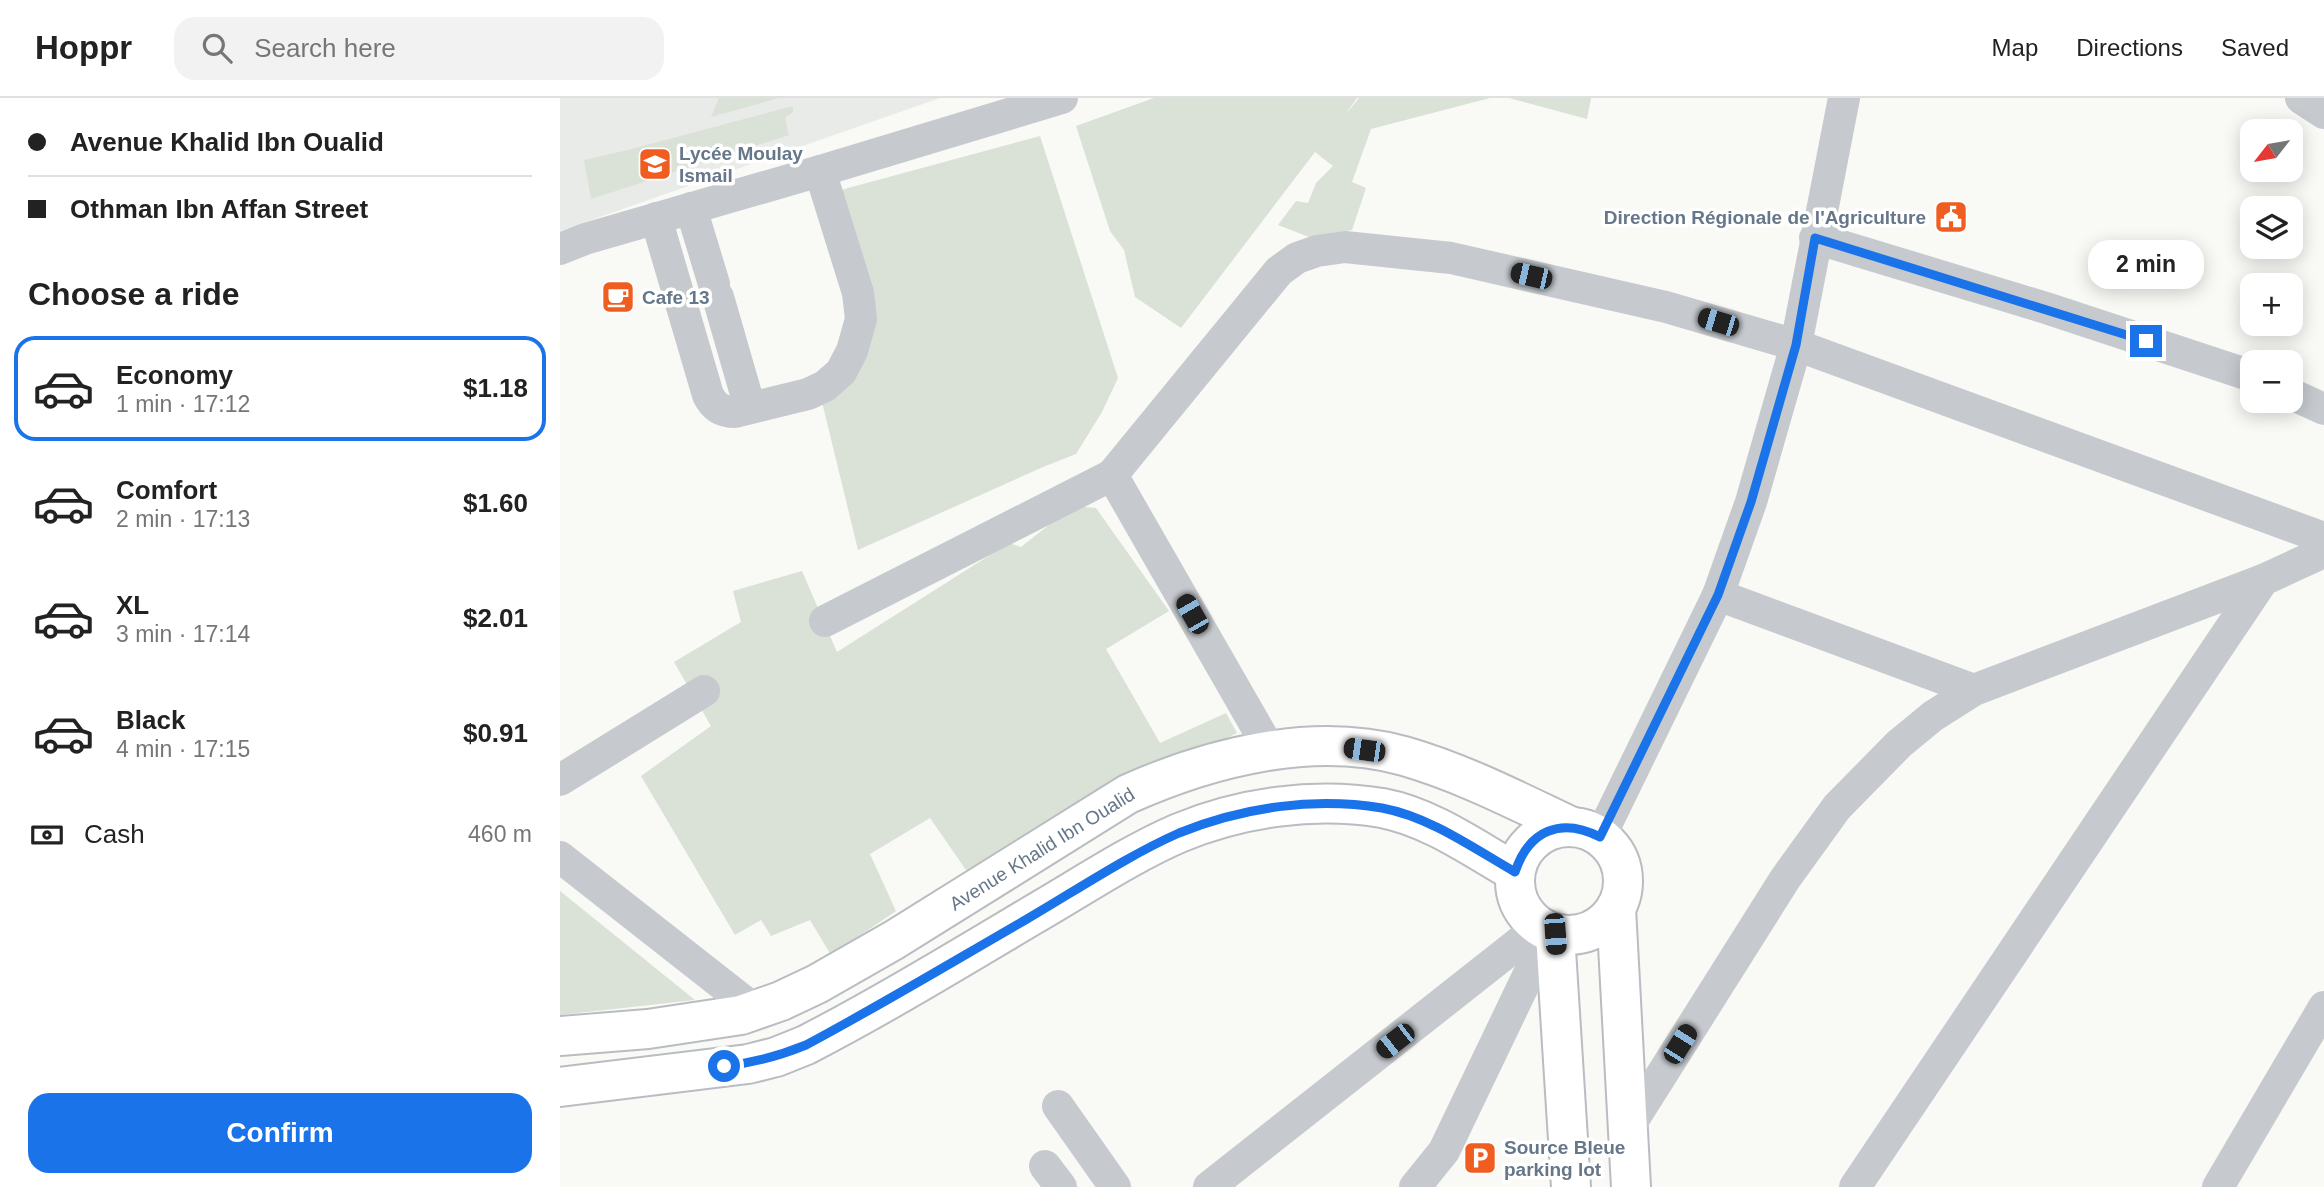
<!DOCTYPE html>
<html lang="en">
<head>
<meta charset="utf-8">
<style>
  body { margin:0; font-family:Arial,sans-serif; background:#f2f2f2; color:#222; height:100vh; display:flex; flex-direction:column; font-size:26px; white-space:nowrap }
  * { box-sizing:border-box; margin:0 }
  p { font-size:23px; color:#767676 }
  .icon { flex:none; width:38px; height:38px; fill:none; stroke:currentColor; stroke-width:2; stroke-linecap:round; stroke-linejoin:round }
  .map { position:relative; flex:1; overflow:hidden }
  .details { display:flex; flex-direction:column; background:#fff; width:560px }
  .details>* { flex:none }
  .hud { display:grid; align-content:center; height:154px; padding:0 28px; background:#fff }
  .needle { width:46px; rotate:239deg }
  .tools { position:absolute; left:1680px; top:21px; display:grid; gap:14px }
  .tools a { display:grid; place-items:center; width:63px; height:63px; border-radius:14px; background:#fff; box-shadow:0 4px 18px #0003; font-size:35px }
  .end { position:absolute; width:32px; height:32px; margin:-16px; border:9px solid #1a73e8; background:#fff; box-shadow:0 0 0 4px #fff }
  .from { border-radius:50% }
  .bubble { position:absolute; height:49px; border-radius:21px; background:#fff; box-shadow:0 4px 18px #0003; font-size:23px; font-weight:600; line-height:49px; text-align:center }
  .car { position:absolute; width:21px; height:42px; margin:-21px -10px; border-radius:9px; box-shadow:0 0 5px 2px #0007; background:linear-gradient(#222 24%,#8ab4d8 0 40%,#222 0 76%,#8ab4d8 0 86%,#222 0) }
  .hud b { display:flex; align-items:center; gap:24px; height:66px; font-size:26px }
  .hud b+b { border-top:2px solid #e0e0e0 }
  .hud i { width:18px; height:18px; background:#222 }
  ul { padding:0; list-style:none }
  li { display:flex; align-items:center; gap:21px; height:105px; margin:0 14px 10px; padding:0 14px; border:4px solid transparent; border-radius:21px }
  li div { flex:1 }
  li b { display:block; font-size:26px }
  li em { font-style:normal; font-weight:600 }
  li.selected { border-color:#1a73e8 }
  li>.icon { width:63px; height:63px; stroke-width:1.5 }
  h2 { padding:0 28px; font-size:32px; line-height:84px }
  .pay { display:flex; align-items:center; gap:18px; height:77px; padding:0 28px; font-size:26px }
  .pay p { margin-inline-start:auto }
  .primary-button { display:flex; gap:14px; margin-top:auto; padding:14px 28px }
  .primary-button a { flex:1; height:80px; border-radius:21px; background:#1a73e8; color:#fff; font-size:28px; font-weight:600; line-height:80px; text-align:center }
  header { display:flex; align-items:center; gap:42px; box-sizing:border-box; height:98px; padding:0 35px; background:#fff; border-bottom:2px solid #e0e0e0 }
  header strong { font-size:33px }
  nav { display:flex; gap:38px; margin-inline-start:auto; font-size:24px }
  .search { width:490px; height:63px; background:#f2f2f2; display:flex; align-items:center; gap:18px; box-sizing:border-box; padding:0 24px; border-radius:21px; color:#767676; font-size:26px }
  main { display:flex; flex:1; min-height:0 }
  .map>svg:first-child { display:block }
  .built { fill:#e9ebe9 }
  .green { fill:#dae1d7 }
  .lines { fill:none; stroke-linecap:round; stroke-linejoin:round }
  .major-casing { stroke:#b9bdc1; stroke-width:42 }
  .minor { stroke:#c6cace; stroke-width:32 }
  .major { stroke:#fff; stroke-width:38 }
  .route { stroke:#1a73e8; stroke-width:9 }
  .labels { text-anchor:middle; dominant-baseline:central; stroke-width:7; stroke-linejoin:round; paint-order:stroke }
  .poi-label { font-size:19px; font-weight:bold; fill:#667789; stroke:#fff; text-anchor:start }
  .street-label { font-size:19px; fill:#667789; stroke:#fff }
</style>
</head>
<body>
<header>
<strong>Hoppr</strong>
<div class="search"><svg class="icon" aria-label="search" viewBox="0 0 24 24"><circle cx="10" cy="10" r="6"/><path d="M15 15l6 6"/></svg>Search here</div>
<nav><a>Map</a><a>Directions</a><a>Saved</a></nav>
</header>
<main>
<section class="details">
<div class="hud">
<b><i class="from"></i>Avenue Khalid Ibn Oualid</b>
<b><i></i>Othman Ibn Affan Street</b>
</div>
<h2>Choose a ride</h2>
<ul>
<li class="selected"><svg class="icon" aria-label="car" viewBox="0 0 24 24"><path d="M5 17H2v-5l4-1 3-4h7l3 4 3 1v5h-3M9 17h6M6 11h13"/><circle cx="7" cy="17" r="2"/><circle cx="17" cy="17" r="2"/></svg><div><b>Economy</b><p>1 min · 17:12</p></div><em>$1.18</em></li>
<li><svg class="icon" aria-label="car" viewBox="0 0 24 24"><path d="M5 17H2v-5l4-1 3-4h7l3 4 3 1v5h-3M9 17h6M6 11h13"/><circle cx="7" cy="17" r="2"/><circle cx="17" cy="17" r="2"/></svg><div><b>Comfort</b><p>2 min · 17:13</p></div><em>$1.60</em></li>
<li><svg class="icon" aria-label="car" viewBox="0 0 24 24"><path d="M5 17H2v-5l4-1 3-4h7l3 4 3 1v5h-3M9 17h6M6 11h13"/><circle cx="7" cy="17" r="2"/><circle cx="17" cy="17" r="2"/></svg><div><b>XL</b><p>3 min · 17:14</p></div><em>$2.01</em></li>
<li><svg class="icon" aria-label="car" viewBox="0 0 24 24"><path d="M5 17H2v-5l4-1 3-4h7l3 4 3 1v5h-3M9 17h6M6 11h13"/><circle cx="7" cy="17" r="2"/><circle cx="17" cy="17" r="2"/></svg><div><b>Black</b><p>4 min · 17:15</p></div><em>$0.91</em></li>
</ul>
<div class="pay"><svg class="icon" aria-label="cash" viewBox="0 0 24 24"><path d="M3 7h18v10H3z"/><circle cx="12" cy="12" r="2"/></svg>Cash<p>460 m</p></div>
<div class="primary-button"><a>Confirm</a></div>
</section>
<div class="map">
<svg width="1764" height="1089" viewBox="0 0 1764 1089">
  <rect width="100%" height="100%" fill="#f9f9f6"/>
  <polygon class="built" points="0,0 380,0 0,133"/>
  <g class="green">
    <polygon points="159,0 219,0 151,19"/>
    <polygon points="594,0 797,0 785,17 799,0 930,0 811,31 792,84 806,90 792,132 749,139 718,127 736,103 748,105 756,85 773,68 755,54 621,230 575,199 564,152 550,133 516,28"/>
    <polygon points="949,0 1031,0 1027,21"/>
    <polygon points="233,8 233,14 225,20 229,37 31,101 24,62 68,52"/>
    <polygon points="480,38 558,280 542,314 516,356 483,369 298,452 262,304 292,279 277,93"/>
    <polygon points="513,408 536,410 609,513 546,551 600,645 666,615 677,635 406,772 370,720 310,756 336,813 271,857 250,822 211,838 201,822 175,837 81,678 151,628 114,564 181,524 173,493 242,473 277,554 449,445 461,449"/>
    <polygon points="0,793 135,902 0,917"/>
  </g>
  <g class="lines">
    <defs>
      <g id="major">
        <circle cx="1009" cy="783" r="54"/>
        <polyline points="1056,810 1071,1089"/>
        <polyline points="995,836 1011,1089"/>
        <path d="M0,938L88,931L181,917L221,903L257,886L334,842L568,696C651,659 753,633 844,658C903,675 957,703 1012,729"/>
        <path d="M0,989L188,966L216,959L246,947C323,907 397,862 471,818C518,791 570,756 619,735C682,709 754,699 822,710C870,719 913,750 955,774"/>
      </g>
    </defs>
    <use href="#major" class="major-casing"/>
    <g class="minor">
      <polyline points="1741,0 1764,15"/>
      <polyline points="131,110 154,186"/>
      <path d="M96,120L148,297C154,309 162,314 175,314L248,296L265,288L281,274L292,253L301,221L298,195L260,73"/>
      <polyline points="1255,140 1486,210 1692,278"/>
      <polyline points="0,151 25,141 260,73 502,0"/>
      <polyline points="158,199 190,310"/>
      <polyline points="1731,296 1764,311"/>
      <polyline points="1158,497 1414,592"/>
      <polyline points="265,523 552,377"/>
      <polyline points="711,654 552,377 719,173 737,160 757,153 785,149 891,160 1106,209 1236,247 1764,440"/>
      <polyline points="0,682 144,593"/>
      <polyline points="1040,739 1158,497 1191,404 1236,247 1284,0"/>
      <polyline points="0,759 195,912"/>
      <polyline points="498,1008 555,1089"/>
      <polyline points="1068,1030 1225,781 1277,709 1339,646 1373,618 1414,592 1703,482 1764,454"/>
      <polyline points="485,1068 501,1089"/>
      <polyline points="649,1089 979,829"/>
      <polyline points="855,1089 884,1053 989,834"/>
      <polyline points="1295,1089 1703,482"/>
      <polyline points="1658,1089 1764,909"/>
    </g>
    <use href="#major" class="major"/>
  </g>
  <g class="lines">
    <path class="route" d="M164,968C193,965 219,958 246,947C321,907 394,863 467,821C515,793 569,757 619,735C683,709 754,699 822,710C870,719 913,750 955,774C969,732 1001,719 1040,739L1158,497L1191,404L1236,247L1255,140L1586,243"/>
  </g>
  <defs>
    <symbol id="university-square" viewBox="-11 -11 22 22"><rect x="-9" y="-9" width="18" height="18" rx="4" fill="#ef5e20" stroke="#fff"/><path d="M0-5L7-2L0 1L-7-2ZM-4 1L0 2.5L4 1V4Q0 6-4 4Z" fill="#fff"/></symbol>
    <symbol id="civic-square" viewBox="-11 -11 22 22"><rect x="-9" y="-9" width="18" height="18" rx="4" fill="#ef5e20" stroke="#fff"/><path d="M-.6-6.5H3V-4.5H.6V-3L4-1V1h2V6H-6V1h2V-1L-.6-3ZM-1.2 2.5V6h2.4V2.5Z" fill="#fff"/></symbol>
    <symbol id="cafe-square" viewBox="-11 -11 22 22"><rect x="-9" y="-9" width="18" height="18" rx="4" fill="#ef5e20" stroke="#fff"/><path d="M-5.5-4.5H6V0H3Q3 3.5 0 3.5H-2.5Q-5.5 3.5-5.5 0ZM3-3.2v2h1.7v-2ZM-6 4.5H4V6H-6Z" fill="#fff"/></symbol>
    <symbol id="parking-square" viewBox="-11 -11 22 22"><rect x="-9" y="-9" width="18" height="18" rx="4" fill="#ef5e20" stroke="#fff"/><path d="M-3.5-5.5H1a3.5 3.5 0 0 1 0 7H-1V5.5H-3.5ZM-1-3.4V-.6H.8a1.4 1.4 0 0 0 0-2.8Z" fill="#fff"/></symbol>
  </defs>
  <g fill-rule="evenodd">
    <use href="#university-square" x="76" y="47" width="38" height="38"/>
    <use href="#civic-square" x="1372" y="100" width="38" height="38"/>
    <use href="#cafe-square" x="39" y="180" width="38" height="38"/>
    <use href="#parking-square" x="901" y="1041" width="38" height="38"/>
  </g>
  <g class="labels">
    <g class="poi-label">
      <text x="119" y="55">Lycée Moulay<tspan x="119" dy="22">Ismail</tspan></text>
      <text x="1366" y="119" text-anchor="end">Direction Régionale de l'Agriculture</text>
      <text x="82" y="199">Cafe 13</text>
      <text x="944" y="1049">Source Bleue<tspan x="944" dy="22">parking lot</tspan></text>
    </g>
    <g class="street-label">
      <text transform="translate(482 751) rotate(-32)">Avenue Khalid Ibn Oualid</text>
    </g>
  </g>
</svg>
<div class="tools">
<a><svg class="needle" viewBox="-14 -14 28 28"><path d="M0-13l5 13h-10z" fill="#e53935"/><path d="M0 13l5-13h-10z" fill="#767676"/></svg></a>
<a><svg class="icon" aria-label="layers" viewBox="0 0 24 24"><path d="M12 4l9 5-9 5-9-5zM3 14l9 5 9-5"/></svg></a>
<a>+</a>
<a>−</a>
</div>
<i class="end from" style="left:164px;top:968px"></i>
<i class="end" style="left:1586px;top:243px"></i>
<div class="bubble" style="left:1528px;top:142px;width:116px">2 min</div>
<i class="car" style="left:971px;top:178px;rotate:283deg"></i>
<i class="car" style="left:1158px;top:224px;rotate:287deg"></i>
<i class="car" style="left:632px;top:516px;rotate:330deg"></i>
<i class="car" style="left:804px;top:652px;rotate:278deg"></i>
<i class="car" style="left:995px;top:836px;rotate:176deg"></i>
<i class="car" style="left:835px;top:943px;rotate:232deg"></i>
<i class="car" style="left:1120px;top:946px;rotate:32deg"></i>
</div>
</main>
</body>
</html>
